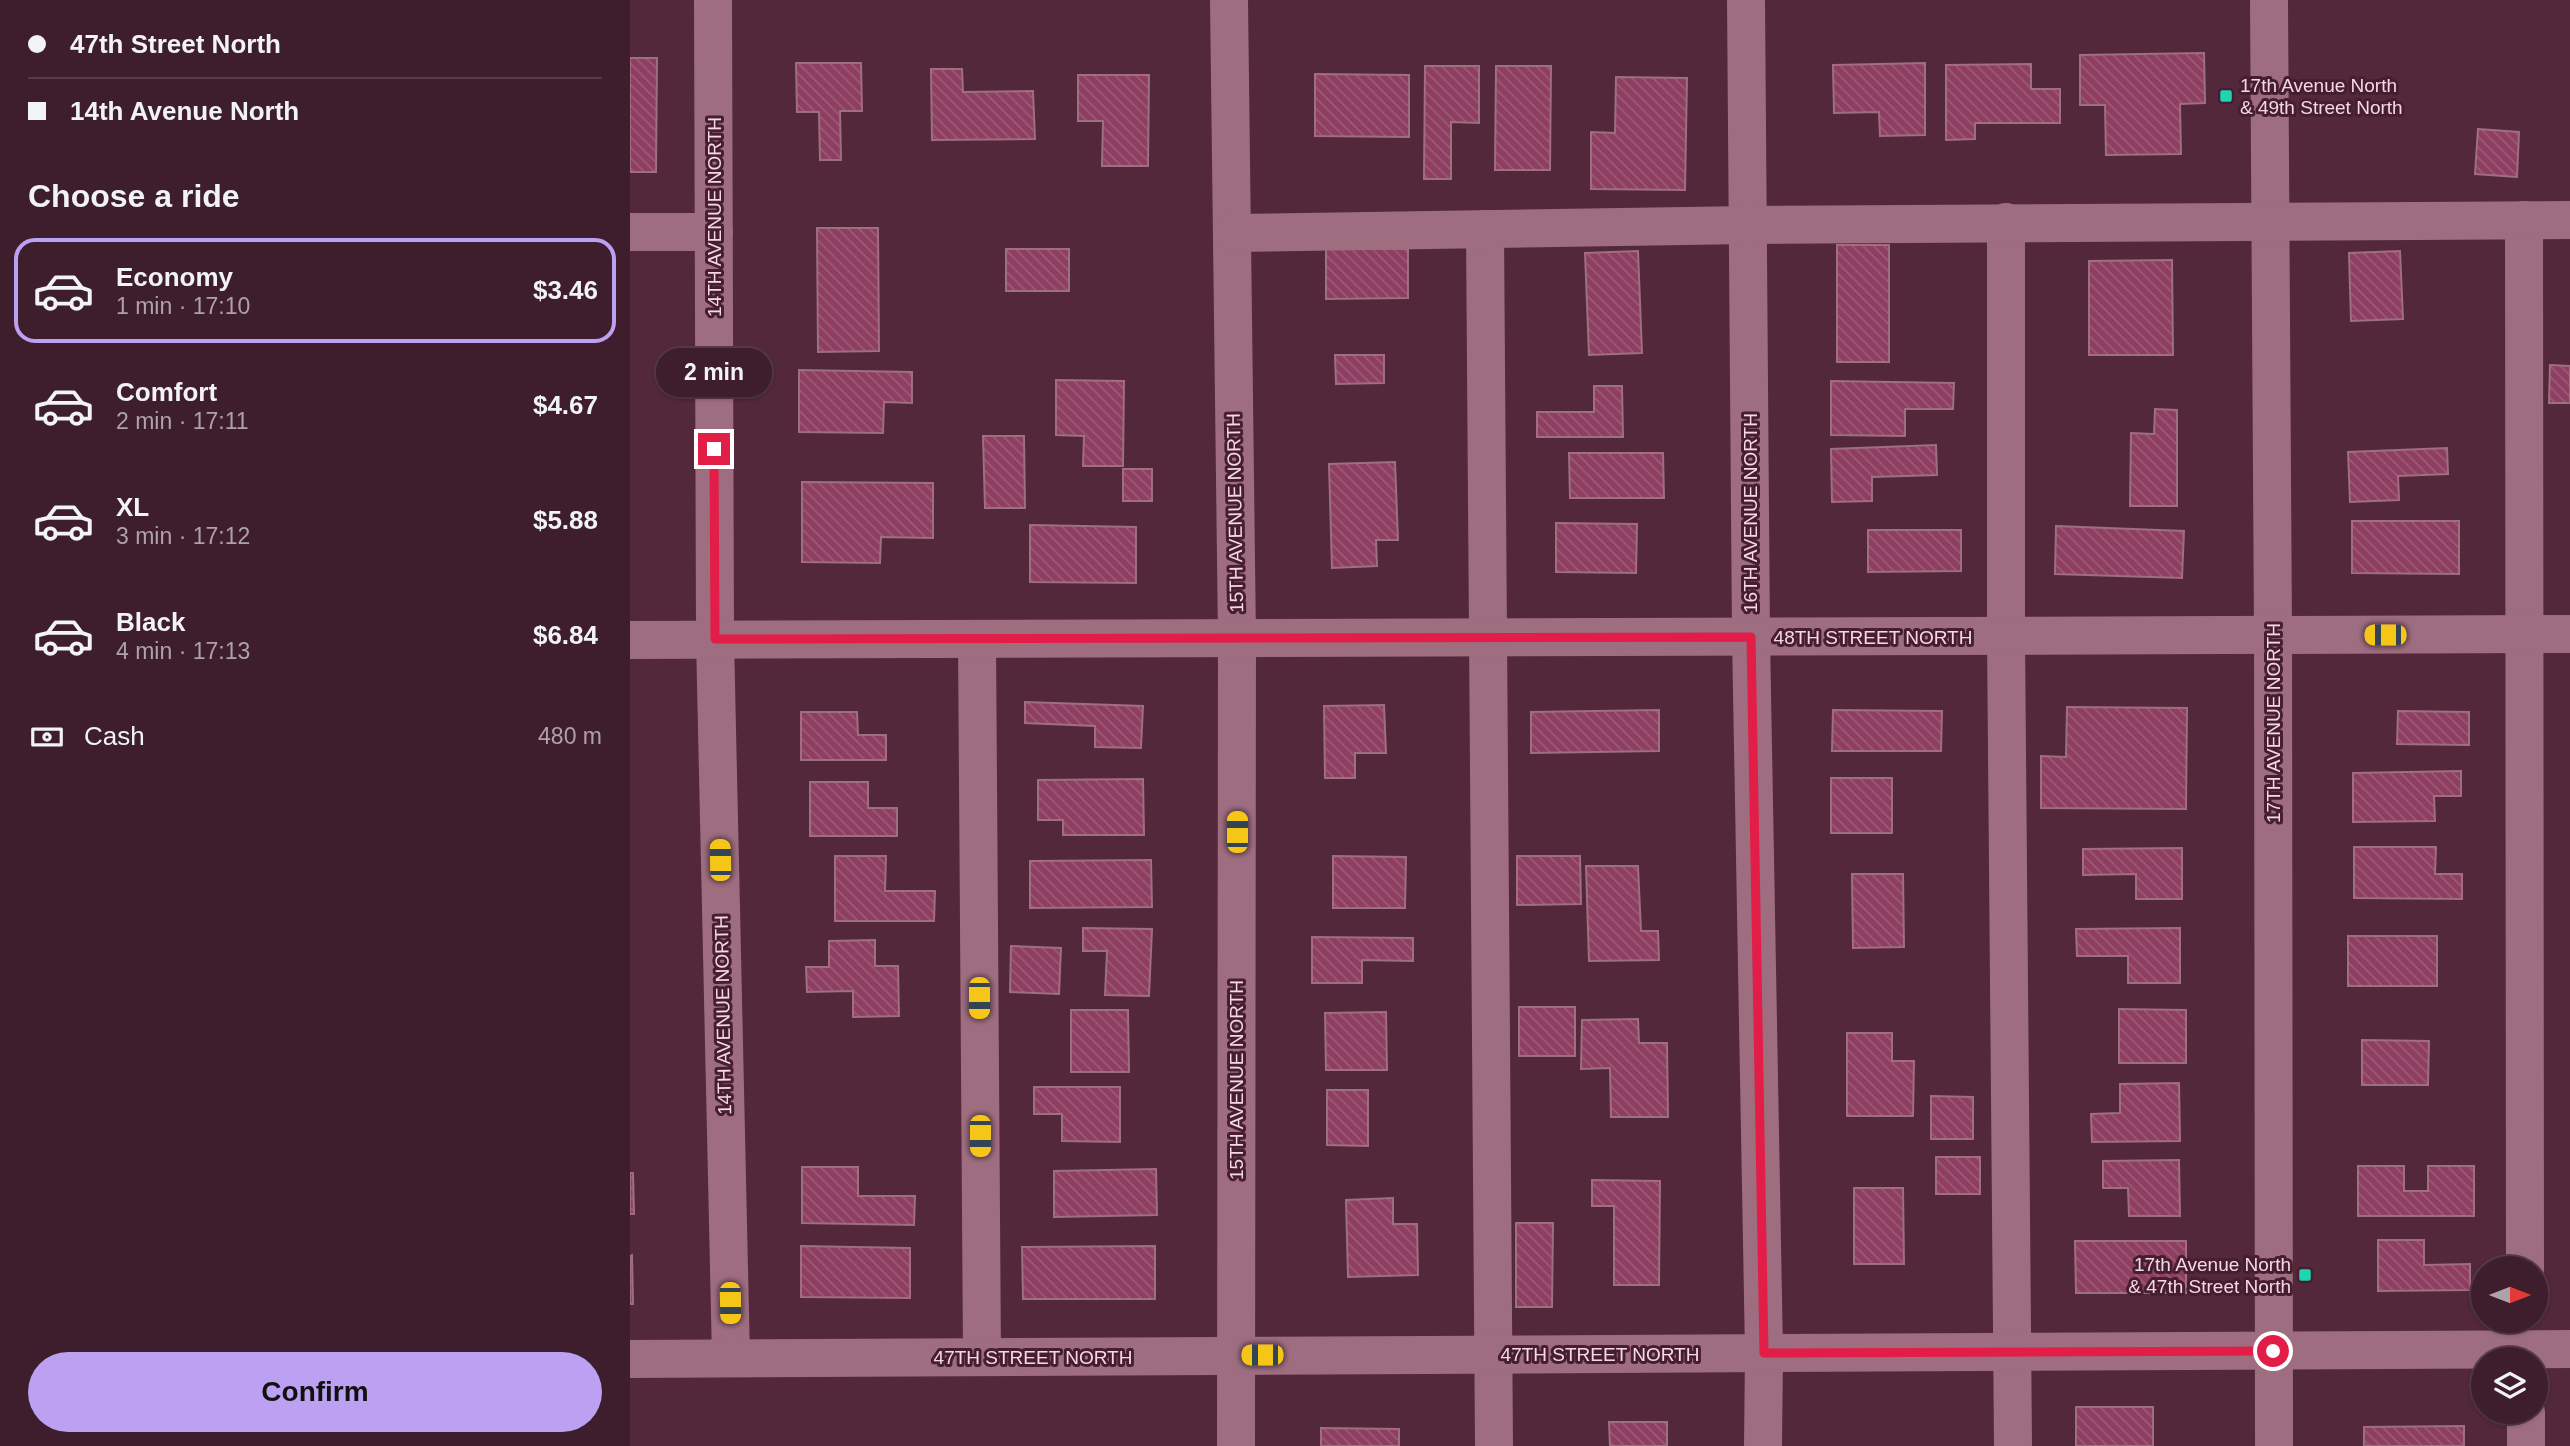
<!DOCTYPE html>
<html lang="en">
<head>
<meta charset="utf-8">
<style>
  body { margin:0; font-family:Arial,sans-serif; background:#492b38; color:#f1f3f6; height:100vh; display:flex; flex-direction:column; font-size:26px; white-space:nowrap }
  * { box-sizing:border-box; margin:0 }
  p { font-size:23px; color:#ada2a9 }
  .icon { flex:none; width:38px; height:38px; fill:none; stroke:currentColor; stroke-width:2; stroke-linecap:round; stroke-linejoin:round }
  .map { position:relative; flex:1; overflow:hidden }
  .panel { display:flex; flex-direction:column; background:#3e1e2c; width:630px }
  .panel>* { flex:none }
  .top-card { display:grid; align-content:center; height:154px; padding:0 28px; background:#3e1e2c }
  .needle { width:46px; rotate:90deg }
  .tools { position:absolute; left:1841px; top:1256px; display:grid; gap:14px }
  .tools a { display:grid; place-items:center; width:77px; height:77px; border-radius:50%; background:#3e1e2c; box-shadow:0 2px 5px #0004,0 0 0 2px #573c48; font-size:35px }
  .end { position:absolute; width:32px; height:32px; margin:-16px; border:9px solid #e11d48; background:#fff; box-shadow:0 0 0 4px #fff }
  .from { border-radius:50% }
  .bubble { position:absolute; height:49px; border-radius:24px; background:#3e1e2c; box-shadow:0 2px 5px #0004,0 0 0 2px #573c48; font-size:23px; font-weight:700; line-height:49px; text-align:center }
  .car { position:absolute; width:21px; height:42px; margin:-21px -10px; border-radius:9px; box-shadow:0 0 5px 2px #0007; background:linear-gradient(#f5c518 24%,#345 0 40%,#f5c518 0 76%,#345 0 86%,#f5c518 0) }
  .top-card b { display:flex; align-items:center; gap:24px; height:66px; font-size:26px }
  .top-card b+b { border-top:2px solid #573c48 }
  .top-card i { width:18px; height:18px; background:#f1f3f6 }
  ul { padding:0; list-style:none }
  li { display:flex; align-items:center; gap:21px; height:105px; margin:0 14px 10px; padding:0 14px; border:4px solid transparent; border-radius:21px }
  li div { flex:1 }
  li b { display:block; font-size:26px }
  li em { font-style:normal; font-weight:700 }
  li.selected { border-color:#bca0f2 }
  li>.icon { width:63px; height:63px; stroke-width:1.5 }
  h2 { padding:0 28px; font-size:32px; line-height:84px }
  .pay { display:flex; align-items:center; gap:18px; height:77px; padding:0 28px; font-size:26px }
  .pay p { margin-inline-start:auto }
  .primary-button { display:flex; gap:14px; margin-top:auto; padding:14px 28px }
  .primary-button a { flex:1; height:80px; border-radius:42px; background:#bca0f2; color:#111; font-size:28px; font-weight:700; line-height:80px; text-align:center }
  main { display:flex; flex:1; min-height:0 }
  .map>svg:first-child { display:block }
  .building { fill:url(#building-back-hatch); stroke:#9f6e81; stroke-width:2 }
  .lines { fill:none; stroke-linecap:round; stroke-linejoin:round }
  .minor { stroke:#9e6d80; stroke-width:38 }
  .route { stroke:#e11d48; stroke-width:9 }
  .poi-dot { fill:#1ed5b1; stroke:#471e30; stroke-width:2.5 }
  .labels { text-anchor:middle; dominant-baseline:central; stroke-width:6; stroke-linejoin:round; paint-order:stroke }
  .poi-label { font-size:19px; fill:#f4d8e2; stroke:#471e30; text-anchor:start }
  .street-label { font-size:19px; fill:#f4d8e2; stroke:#471e30 }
</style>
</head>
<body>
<main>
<section class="panel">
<div class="top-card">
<b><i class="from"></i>47th Street North</b>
<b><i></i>14th Avenue North</b>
</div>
<h2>Choose a ride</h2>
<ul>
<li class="selected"><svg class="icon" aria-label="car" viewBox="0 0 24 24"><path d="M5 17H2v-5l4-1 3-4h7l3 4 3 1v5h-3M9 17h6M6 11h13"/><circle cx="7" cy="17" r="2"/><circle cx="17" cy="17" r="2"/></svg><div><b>Economy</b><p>1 min · 17:10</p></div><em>$3.46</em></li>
<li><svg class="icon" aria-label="car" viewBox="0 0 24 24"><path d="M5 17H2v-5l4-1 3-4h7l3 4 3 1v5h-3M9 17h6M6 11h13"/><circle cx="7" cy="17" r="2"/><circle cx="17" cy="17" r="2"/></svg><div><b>Comfort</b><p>2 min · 17:11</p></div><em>$4.67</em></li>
<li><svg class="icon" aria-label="car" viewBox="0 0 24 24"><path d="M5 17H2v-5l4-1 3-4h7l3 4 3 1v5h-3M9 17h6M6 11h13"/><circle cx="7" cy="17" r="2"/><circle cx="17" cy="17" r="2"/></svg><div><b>XL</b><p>3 min · 17:12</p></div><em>$5.88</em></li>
<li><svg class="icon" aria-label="car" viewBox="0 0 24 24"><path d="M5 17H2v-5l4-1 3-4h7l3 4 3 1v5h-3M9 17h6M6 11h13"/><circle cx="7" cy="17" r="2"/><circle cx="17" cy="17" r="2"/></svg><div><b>Black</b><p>4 min · 17:13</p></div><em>$6.84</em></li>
</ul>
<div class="pay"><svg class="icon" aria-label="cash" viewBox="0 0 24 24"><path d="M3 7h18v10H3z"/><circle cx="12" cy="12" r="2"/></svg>Cash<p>480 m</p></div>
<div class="primary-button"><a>Confirm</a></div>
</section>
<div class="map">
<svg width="1940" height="1446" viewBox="0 0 1940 1446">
  <defs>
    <pattern id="building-back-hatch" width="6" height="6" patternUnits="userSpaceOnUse" patternTransform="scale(1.75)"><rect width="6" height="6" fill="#8d3e61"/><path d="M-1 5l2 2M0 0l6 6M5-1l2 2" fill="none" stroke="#9e5977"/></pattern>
  </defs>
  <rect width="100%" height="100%" fill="#52283a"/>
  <g class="building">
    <polygon points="1574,53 1575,103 1550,104 1551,154 1476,155 1475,105 1450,105 1450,55"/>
    <polygon points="0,58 27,58 26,172 0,172"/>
    <polygon points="166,63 231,63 232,111 210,111 211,160 190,160 189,112 167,112"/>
    <polygon points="1295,63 1295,135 1250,136 1249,112 1204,113 1203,65"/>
    <polygon points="1401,64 1401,89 1430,89 1430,123 1345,123 1345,139 1316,140 1316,65"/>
    <polygon points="795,66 849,66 849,123 821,122 821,179 794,179"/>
    <polygon points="866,66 921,66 920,170 865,170"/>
    <polygon points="301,69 332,69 333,92 403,91 405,139 302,140"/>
    <polygon points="685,74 779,75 779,137 685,136"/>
    <polygon points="448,75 519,75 518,166 472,166 473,121 448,121"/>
    <polygon points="986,77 1057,78 1055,190 961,189 961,132 985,133"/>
    <polygon points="1848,129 1889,132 1887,177 1845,174"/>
    <polygon points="187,228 248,228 249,351 188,352"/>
    <rect x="1207" y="245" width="52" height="117"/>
    <rect x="376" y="249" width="63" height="42"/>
    <polygon points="696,249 778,249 778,298 696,299"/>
    <polygon points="1008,251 1012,353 959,355 955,253"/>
    <polygon points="1770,251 1773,319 1721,321 1719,253"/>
    <polygon points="1542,260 1543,355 1459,355 1459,261"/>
    <polygon points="705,355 754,355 754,383 706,384"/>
    <polygon points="1920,365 1940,366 1940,403 1919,403"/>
    <polygon points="169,370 282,372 282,403 254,402 253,433 169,432"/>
    <polygon points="426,380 494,381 493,466 453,466 454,436 426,435"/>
    <polygon points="1201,381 1324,383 1323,409 1275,409 1275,436 1201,435"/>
    <polygon points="964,386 992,386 993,437 907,437 907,412 964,412"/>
    <polygon points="1525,409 1547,410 1547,506 1500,506 1501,433 1524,434"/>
    <polygon points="353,436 394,436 395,508 355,508"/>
    <polygon points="1306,445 1307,475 1242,477 1242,501 1202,502 1201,449"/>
    <polygon points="1817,448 1818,474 1768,476 1769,500 1720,502 1718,452"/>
    <polygon points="939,453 1033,453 1034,498 940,498"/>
    <polygon points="765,462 768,540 746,540 747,566 702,568 699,464"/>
    <rect x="493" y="469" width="29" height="32"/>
    <polygon points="172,482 303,483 303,538 251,537 250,563 172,562"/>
    <polygon points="1722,521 1829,521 1829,574 1722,573"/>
    <polygon points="926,523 1007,524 1006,573 926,572"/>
    <polygon points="400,525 506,527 506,583 400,582"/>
    <polygon points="1426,526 1554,531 1552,578 1425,574"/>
    <polygon points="1238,530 1331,530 1331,571 1238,572"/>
    <polygon points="395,702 513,706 511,748 465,747 465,726 395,723"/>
    <polygon points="754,705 756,753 725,753 725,778 695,778 694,706"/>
    <polygon points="1437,707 1557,708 1556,809 1411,808 1411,756 1436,757"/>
    <polygon points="1029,710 1029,751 901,753 901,712"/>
    <polygon points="1203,710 1312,711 1311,751 1202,751"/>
    <polygon points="1768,711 1839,712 1839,745 1767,744"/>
    <polygon points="171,712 227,712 228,735 256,735 256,760 171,760"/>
    <polygon points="1831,771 1831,796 1804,796 1805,821 1723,822 1723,773"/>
    <rect x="1201" y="778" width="61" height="55"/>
    <polygon points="513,779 514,835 433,835 433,820 408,820 408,780"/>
    <polygon points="180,782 238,782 238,808 267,808 267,836 180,836"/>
    <polygon points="1724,847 1806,847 1805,874 1832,874 1832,899 1724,898"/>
    <polygon points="1552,848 1552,899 1506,899 1506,874 1453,875 1453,849"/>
    <polygon points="205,856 256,856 255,891 305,891 304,921 205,921"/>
    <polygon points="703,856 776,857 775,908 703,908"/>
    <polygon points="887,856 950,856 951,904 887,905"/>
    <polygon points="521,860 522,907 400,908 400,861"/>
    <polygon points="956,866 1008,866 1011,931 1028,931 1029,960 959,961"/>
    <polygon points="1222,874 1273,874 1274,947 1223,948"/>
    <polygon points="453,928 522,929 519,996 475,995 477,951 453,951"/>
    <polygon points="1550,928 1550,983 1498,983 1498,956 1447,956 1446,929"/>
    <rect x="1718" y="936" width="89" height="50"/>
    <polygon points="682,937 783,938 783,961 732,960 732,983 682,983"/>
    <polygon points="245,940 245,966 268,966 269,1016 223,1017 223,991 177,992 176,967 199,967 199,941"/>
    <polygon points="381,946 431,948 429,994 380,992"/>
    <rect x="889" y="1007" width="56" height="49"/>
    <polygon points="1489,1009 1556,1010 1556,1063 1489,1063"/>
    <polygon points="441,1010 498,1010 499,1072 441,1072"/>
    <polygon points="756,1012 757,1070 696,1070 695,1013"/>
    <polygon points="1008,1019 1009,1043 1037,1043 1038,1117 981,1117 980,1068 951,1069 952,1020"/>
    <polygon points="1217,1033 1262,1033 1262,1061 1284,1061 1283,1116 1217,1116"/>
    <polygon points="1732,1040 1799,1041 1798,1085 1732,1085"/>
    <polygon points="1549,1083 1550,1141 1462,1142 1461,1114 1490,1113 1490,1084"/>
    <polygon points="404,1087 490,1087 490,1142 432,1141 432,1114 404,1114"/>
    <polygon points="697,1090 738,1090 738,1146 697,1145"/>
    <polygon points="1301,1096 1343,1097 1343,1139 1301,1139"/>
    <rect x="1306" y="1157" width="44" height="37"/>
    <polygon points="1549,1160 1550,1216 1499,1216 1498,1188 1473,1188 1473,1161"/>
    <polygon points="1728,1166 1774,1166 1774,1191 1798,1191 1798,1166 1844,1166 1844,1216 1728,1216"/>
    <polygon points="172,1167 228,1167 228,1196 285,1196 284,1225 172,1223"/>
    <polygon points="526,1169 527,1215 424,1217 424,1171"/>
    <polygon points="0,1173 3,1173 4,1214 0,1214"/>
    <polygon points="962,1180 1030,1181 1029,1285 984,1285 984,1206 962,1206"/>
    <polygon points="1224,1188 1273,1188 1274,1264 1224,1264"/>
    <polygon points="763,1198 763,1224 787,1224 788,1275 718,1277 716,1200"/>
    <polygon points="886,1223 923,1223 922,1307 886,1307"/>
    <polygon points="1748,1240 1794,1240 1794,1265 1840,1264 1840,1290 1748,1291"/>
    <polygon points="1445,1241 1556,1241 1556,1293 1446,1293"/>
    <polygon points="171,1246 280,1248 280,1298 171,1297"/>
    <polygon points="525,1246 525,1299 393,1299 392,1247"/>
    <polygon points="2,1255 3,1304 0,1304 0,1256"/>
    <rect x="1446" y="1407" width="77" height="39"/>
    <polygon points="979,1422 1037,1422 1037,1446 980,1446"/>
    <polygon points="1834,1426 1834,1446 1734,1446 1734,1427"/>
    <polygon points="691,1428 769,1429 769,1446 691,1446"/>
  </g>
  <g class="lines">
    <g class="minor">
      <polyline points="83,0 85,639 101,1358"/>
      <polyline points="599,0 607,639 606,1446"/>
      <polyline points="1116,0 1121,637 1134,1353 1133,1446"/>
      <polyline points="1639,0 1643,635 1644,1446"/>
      <polyline points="1894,220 1895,1269"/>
      <polyline points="1376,222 1376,636 1383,1446"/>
      <polyline points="855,229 864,1446"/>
      <polyline points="0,232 84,232"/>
      <polyline points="602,233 1118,225 1940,220"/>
      <polyline points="347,639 352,1357"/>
      <polyline points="0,640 1940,634"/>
      <polyline points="0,1359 1940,1349"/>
      <polyline points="1896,1412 1896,1446"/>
    </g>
  </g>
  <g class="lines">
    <polyline class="route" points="84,449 85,639 1121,637 1134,1353 1643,1351"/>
  </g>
  <g class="poi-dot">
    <rect x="1589" y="89" width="14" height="14" rx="3.5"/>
    <rect x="1668" y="1268" width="14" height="14" rx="3.5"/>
  </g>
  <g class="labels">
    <g class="poi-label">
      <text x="1610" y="85">17th Avenue North<tspan x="1610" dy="22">&amp; 49th Street North</tspan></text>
      <text x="1661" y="1264" text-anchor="end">17th Avenue North<tspan x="1661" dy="22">&amp; 47th Street North</tspan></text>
    </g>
    <g class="street-label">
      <text transform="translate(84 217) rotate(-90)">14TH AVENUE NORTH</text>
      <text transform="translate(605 513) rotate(-91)">15TH AVENUE NORTH</text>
      <text transform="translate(1120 513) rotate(-90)">16TH AVENUE NORTH</text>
      <text x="1243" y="637">48TH STREET NORTH</text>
      <text transform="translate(1643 723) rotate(-90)">17TH AVENUE NORTH</text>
      <text transform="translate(93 1015) rotate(-91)">14TH AVENUE NORTH</text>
      <text transform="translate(606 1080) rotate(-90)">15TH AVENUE NORTH</text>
      <text x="970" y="1354">47TH STREET NORTH</text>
      <text x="403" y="1357">47TH STREET NORTH</text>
    </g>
  </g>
</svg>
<div class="tools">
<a><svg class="needle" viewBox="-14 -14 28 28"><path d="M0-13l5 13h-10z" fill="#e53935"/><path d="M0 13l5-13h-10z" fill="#ada2a9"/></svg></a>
<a><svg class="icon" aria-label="layers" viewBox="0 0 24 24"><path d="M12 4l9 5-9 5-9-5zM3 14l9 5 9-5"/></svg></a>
</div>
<i class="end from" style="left:1643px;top:1351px"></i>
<i class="end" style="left:84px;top:449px"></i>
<div class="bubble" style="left:26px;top:348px;width:116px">2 min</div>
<i class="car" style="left:1755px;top:635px;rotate:270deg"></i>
<i class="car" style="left:607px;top:832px;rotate:0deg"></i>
<i class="car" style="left:90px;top:860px;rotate:359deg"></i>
<i class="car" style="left:349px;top:998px;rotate:180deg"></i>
<i class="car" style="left:350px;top:1136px;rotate:180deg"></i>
<i class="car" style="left:100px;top:1303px;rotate:179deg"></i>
<i class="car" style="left:632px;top:1355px;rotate:270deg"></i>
</div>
</main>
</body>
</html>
